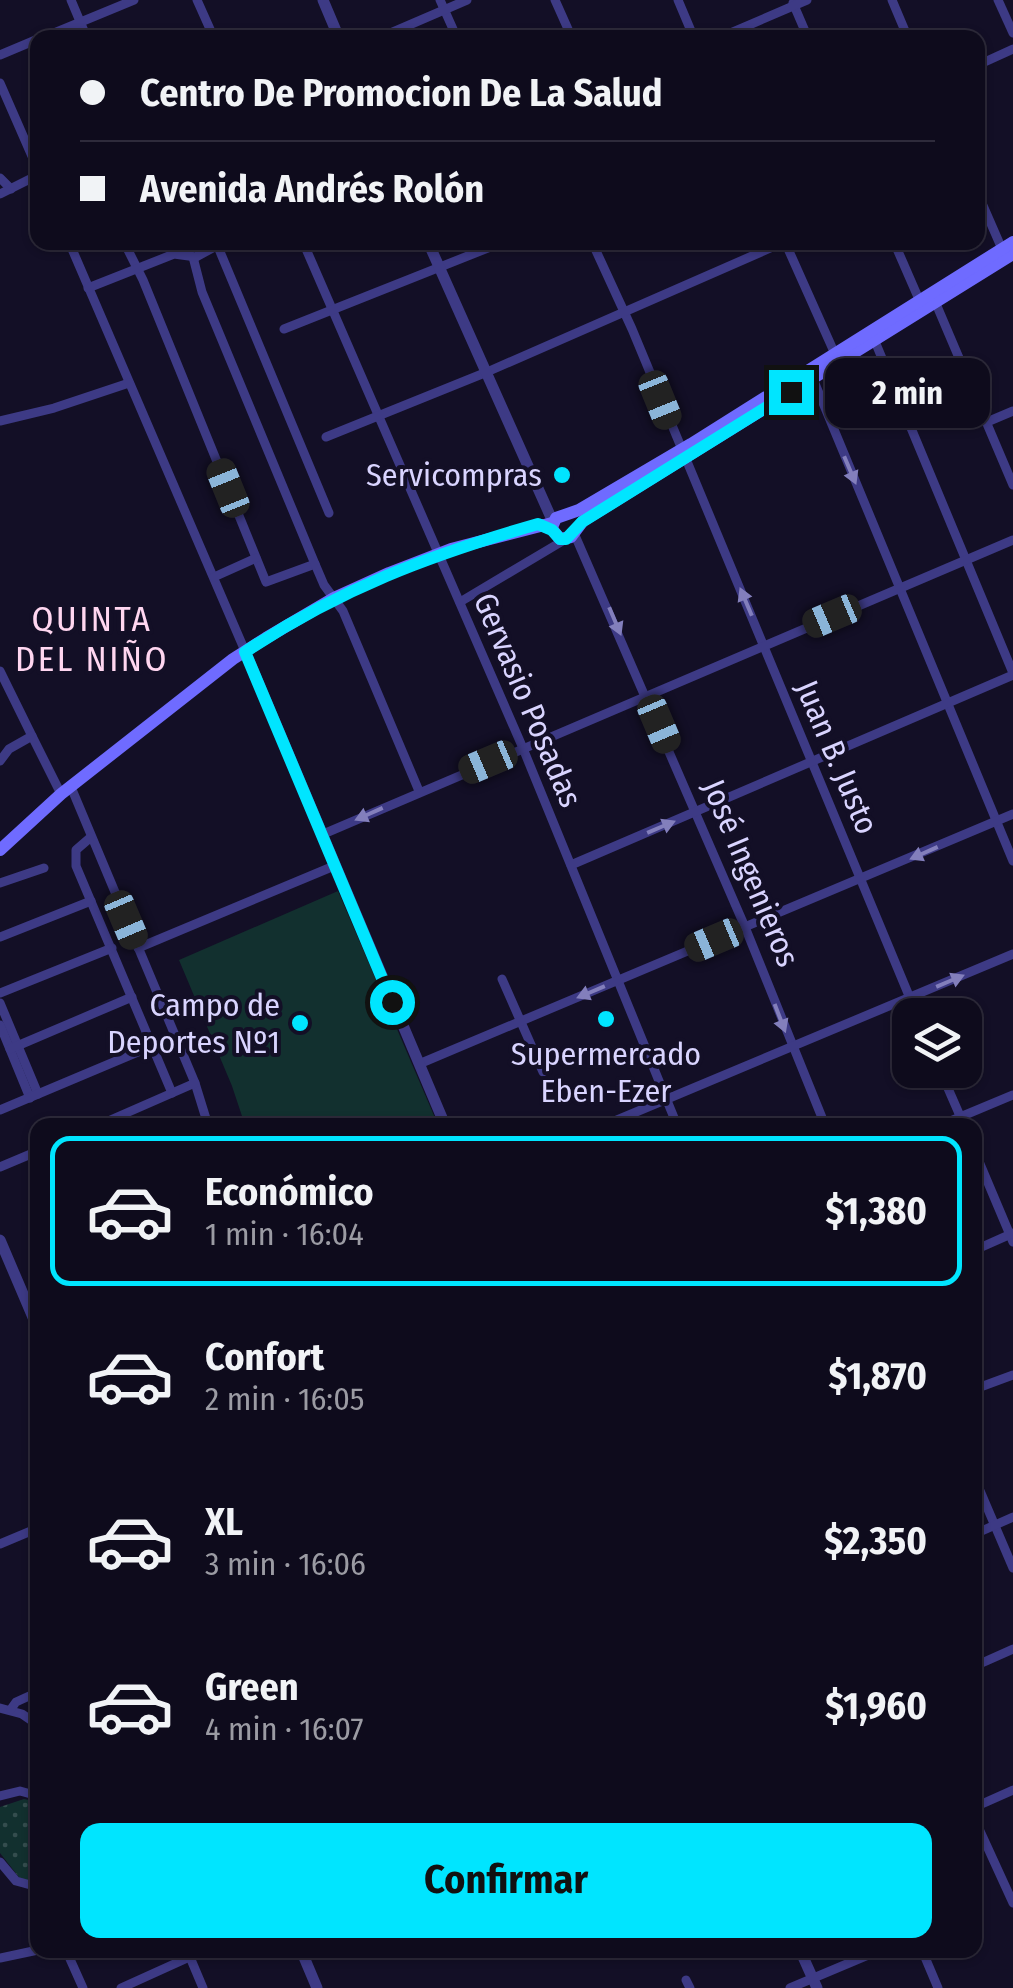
<!DOCTYPE html>
<html lang="es">
<head>
<meta charset="utf-8">
<style>
  body { margin:0; font-family:"Fira Sans Condensed",sans-serif; background:#1c1929; color:#f1f3f6; height:100vh; display:flex; flex-direction:column; font-size:38px; white-space:nowrap }
  * { box-sizing:border-box; margin:0 }
  p { font-size:32px; color:#9b9ba3 }
  .icon { flex:none; width:55px; height:55px; fill:none; stroke:currentColor; stroke-width:2; stroke-linecap:round; stroke-linejoin:round }
  .map { position:relative; flex:1; overflow:hidden }
  .sheet { position:absolute; left:30px; top:1118px; width:952px; height:840px; display:flex; flex-direction:column; background:#0e0b1c; border-radius:20px; box-shadow:0 2px 8px #0004,0 0 0 2px #2e2b3b }
  .sheet>* { flex:none }
  .guide { position:absolute; left:30px; top:30px; width:955px; height:220px; border-radius:20px; box-shadow:0 2px 8px #0004,0 0 0 2px #2e2b3b; display:grid; align-content:center; height:220px; padding:0 50px; background:#0e0b1c }
  .buttons { position:absolute; left:892px; top:998px; display:grid; gap:20px }
  .buttons a { display:grid; place-items:center; width:90px; height:90px; border-radius:20px; background:#0e0b1c; box-shadow:0 2px 8px #0004,0 0 0 2px #2e2b3b; font-size:50px }
  .end { position:absolute; width:45px; height:45px; margin:-22px; border:12px solid #00e5ff; background:#111; box-shadow:0 0 0 5px #111 }
  .from { border-radius:50% }
  .bubble { position:absolute; height:70px; border-radius:20px; background:#0e0b1c; box-shadow:0 2px 8px #0004,0 0 0 2px #2e2b3b; font-size:32px; font-weight:700; line-height:70px; text-align:center }
  .car { position:absolute; width:30px; height:60px; margin:-30px -15px; border-radius:12px; box-shadow:0 0 8px 2px #0007; background:linear-gradient(#222 24%,#8ab4d8 0 40%,#222 0 76%,#8ab4d8 0 86%,#222 0) }
  .guide b { display:flex; align-items:center; gap:35px; height:95px; font-size:38px }
  .guide b+b { border-top:2px solid #2e2b3b }
  .guide i { width:25px; height:25px; background:#f1f3f6 }
  ul { padding:18px 0 0; list-style:none }
  li { display:flex; align-items:center; gap:30px; height:150px; margin:0 20px 15px; padding:0 30px; border:5px solid transparent; border-radius:20px }
  li div { flex:1 }
  li b { display:block; font-size:38px }
  li em { font-style:normal; font-weight:700 }
  li.on { border-color:#00e5ff }
  li>.icon { width:90px; height:90px; stroke-width:1.5 }
  .cta { display:flex; gap:20px; margin-top:auto; padding:20px 50px }
  .cta a { flex:1; height:115px; border-radius:20px; background:#00e5ff; color:#111; font-size:40px; font-weight:700; line-height:115px; text-align:center }
  .map>svg:first-child { display:block }
  .green { fill:url(#green-dots) }
  .pitch { fill:#12302f }
  .lines { fill:none; stroke-linecap:round; stroke-linejoin:round }
  .minor { stroke:#3d3a85; stroke-width:9 }
  .tertiary { stroke:#3d3a85; stroke-width:11 }
  .secondary { stroke:#6f6bff; stroke-width:12 }
  .oneway { fill:#837fbc }
  .route { stroke:#00e5ff; stroke-width:12 }
  .poi-dot { fill:#00e5ff; stroke:#130f26; stroke-width:4 }
  .labels { text-anchor:middle; dominant-baseline:central; stroke-width:8; stroke-linejoin:round; paint-order:stroke }
  .poi-label { font-size:32px; fill:#d9d4ff; stroke:#130f26; text-anchor:end }
  .street-label { font-size:32px; fill:#d9d4ff; stroke:#130f26 }
  .neighbourhood-label { font-size:35px; letter-spacing:2.5px; fill:#ffd6f0; stroke:#130f26 }
</style>
</head>
<body>
<div class="map">
<svg width="1013" height="1988" viewBox="0 0 1013 1988">
  <defs>
    <pattern id="green-dots" width="8" height="8" patternUnits="userSpaceOnUse" patternTransform="scale(2.5)"><rect width="8" height="8" fill="#12302f"/><path d="M2 2h.1M6 6h.1" fill="none" stroke="#344d4e" stroke-width="1.8" stroke-linecap="round"/></pattern>
  </defs>
  <rect width="100%" height="100%" fill="#130f26"/>
  <polygon class="green" points="24,1799 37,1802 37,1882 22,1881 0,1853 0,1807"/>
  <polygon class="pitch" points="338,891 438,1125 245,1125 232,1086 179,960"/>
  <g class="lines">
    <g class="minor">
      <polyline points="71,0 87,38"/>
      <polyline points="197,0 214,38"/>
      <polyline points="440,0 457,38"/>
      <polyline points="555,0 572,38"/>
      <polyline points="678,0 694,38"/>
      <polyline points="892,0 908,38"/>
      <polyline points="998,0 1013,33"/>
      <polyline points="793,3 808,38"/>
      <polyline points="42,38 134,0"/>
      <polyline points="379,38 467,0"/>
      <polyline points="719,38 807,0"/>
      <polyline points="0,55 38,39"/>
      <polyline points="978,65 1013,49"/>
      <polyline points="0,83 38,170"/>
      <polyline points="0,178 11,189"/>
      <polyline points="0,194 38,175"/>
      <polyline points="978,194 1002,249"/>
      <polyline points="69,242 245,651"/>
      <polyline points="124,242 143,280 266,582 315,564"/>
      <polyline points="216,242 329,513"/>
      <polyline points="303,242 522,746 677,1125"/>
      <polyline points="592,242 632,329 917,1015"/>
      <polyline points="785,242 835,354"/>
      <polyline points="894,242 921,304"/>
      <polyline points="193,257 202,292 315,564 324,585 343,611 419,791"/>
      <polyline points="88,288 174,254 196,257 220,244"/>
      <polyline points="934,299 1013,485"/>
      <polyline points="284,329 503,242"/>
      <polyline points="874,339 1013,673"/>
      <polyline points="811,374 1013,861"/>
      <polyline points="0,421 54,408 129,383"/>
      <polyline points="987,422 1013,411"/>
      <polyline points="326,437 487,372 784,242"/>
      <polyline points="574,533 745,927 825,1125"/>
      <polyline points="214,577 256,558"/>
      <polyline points="460,602 566,539"/>
      <polyline points="0,671 32,736"/>
      <polyline points="0,761 9,749 32,736 61,794"/>
      <polyline points="71,787 195,1083 208,1125"/>
      <polyline points="321,835 1013,540"/>
      <polyline points="91,837 76,850 76,866 172,1093"/>
      <polyline points="571,865 1013,675"/>
      <polyline points="0,883 44,868"/>
      <polyline points="0,937 91,901"/>
      <polyline points="138,948 334,866"/>
      <polyline points="502,979 543,1072"/>
      <polyline points="0,993 112,948"/>
      <polyline points="0,1003 38,1094"/>
      <polyline points="0,1025 30,1098"/>
      <polyline points="10,1049 132,997"/>
      <polyline points="419,1064 1013,814"/>
      <polyline points="940,1070 964,1125"/>
      <polyline points="0,1110 152,1046"/>
      <polyline points="617,1120 1013,954"/>
      <polyline points="99,1125 195,1083"/>
      <polyline points="941,1125 1013,1095"/>
      <polyline points="975,1152 1013,1242"/>
      <polyline points="0,1167 38,1151"/>
      <polyline points="975,1250 1013,1233"/>
      <polyline points="975,1389 1013,1375"/>
      <polyline points="975,1479 1013,1568"/>
      <polyline points="975,1534 1013,1517"/>
      <polyline points="0,1544 38,1528"/>
      <polyline points="975,1666 1013,1649"/>
      <polyline points="0,1708 22,1714 38,1725"/>
      <polyline points="11,1709 16,1702 38,1692"/>
      <polyline points="0,1796 20,1791 38,1796"/>
      <polyline points="975,1807 1013,1790"/>
      <polyline points="975,1820 1013,1903"/>
      <polyline points="0,1862 16,1881 38,1887"/>
      <polyline points="66,1950 83,1988"/>
      <polyline points="187,1950 203,1988"/>
      <polyline points="922,1950 938,1988"/>
      <polyline points="0,1958 38,1950"/>
      <polyline points="686,1980 690,1988"/>
      <polyline points="121,1988 205,1950"/>
      <polyline points="790,1988 880,1950"/>
    </g>
    <g class="tertiary">
      <polyline points="323,0 339,38"/>
      <polyline points="428,242 553,522"/>
      <polyline points="245,651 445,1125"/>
      <polyline points="0,1240 38,1329"/>
      <polyline points="301,1950 317,1988"/>
      <polyline points="800,1950 817,1988"/>
    </g>
    <g class="secondary">
      <polyline points="541,525 552,529 560,539 571,537 583,521 1013,254"/>
      <polyline points="552,527 556,518 579,510 691,444 1013,242"/>
      <polyline points="0,850 61,794 233,659 266,638 334,598 389,573 451,549 552,523"/>
    </g>
  </g>
  <defs><path id="oneway-solid" d="M-6-.8H1V-3.2L6.5 0L1 3.2V.8H-6Z" transform="scale(2.5)"/></defs>
  <g class="oneway">
    <use href="#oneway-solid" transform="translate(850 470) rotate(67)"/>
    <use href="#oneway-solid" transform="translate(746 602) rotate(-113)"/>
    <use href="#oneway-solid" transform="translate(615 621) rotate(67)"/>
    <use href="#oneway-solid" transform="translate(369 814) rotate(156)"/>
    <use href="#oneway-solid" transform="translate(661 827) rotate(-23)"/>
    <use href="#oneway-solid" transform="translate(924 853) rotate(156)"/>
    <use href="#oneway-solid" transform="translate(950 981) rotate(-23)"/>
    <use href="#oneway-solid" transform="translate(591 992) rotate(157)"/>
    <use href="#oneway-solid" transform="translate(780 1018) rotate(69)"/>
  </g>
  <g class="lines">
    <path class="route" d="M392,1002L245,652C339,589 430,555 538,524L552,530L560,539H566L582,522L791,392"/>
  </g>
  <g class="poi-dot">
    <circle cx="562" cy="475" r="10"/>
    <circle cx="606" cy="1019" r="10"/>
    <circle cx="300" cy="1023" r="10"/>
  </g>
  <g class="labels">
    <g class="poi-label">
      <text x="542" y="475">Servicompras</text>
      <text x="280" y="1005">Campo de<tspan x="280" dy="37">Deportes Nº1</tspan></text>
      <text x="606" y="1054" text-anchor="middle">Supermercado<tspan x="606" dy="37">Eben-Ezer</tspan></text>
    </g>
    <g class="street-label">
      <text transform="translate(528 700) rotate(67)">Gervasio Posadas</text>
      <text transform="translate(837 757) rotate(67)">Juan B. Justo</text>
      <text transform="translate(751 873) rotate(67)">José Ingenieros</text>
    </g>
    <g class="neighbourhood-label">
      <text x="92" y="619">QUINTA<tspan x="92" dy="40">DEL NIÑO</tspan></text>
    </g>
  </g>
</svg>
<div class="buttons">
<a><svg class="icon" aria-label="layers" viewBox="0 0 24 24"><path d="M12 4l9 5-9 5-9-5zM3 14l9 5 9-5"/></svg></a>
</div>
<i class="end from" style="left:392px;top:1002px"></i>
<i class="end" style="left:791px;top:392px"></i>
<div class="bubble" style="left:825px;top:358px;width:165px">2 min</div>
<i class="car" style="left:660px;top:400px;rotate:158deg"></i>
<i class="car" style="left:228px;top:488px;rotate:338deg"></i>
<i class="car" style="left:832px;top:616px;rotate:247deg"></i>
<i class="car" style="left:659px;top:724px;rotate:157deg"></i>
<i class="car" style="left:488px;top:762px;rotate:247deg"></i>
<i class="car" style="left:126px;top:920px;rotate:157deg"></i>
<i class="car" style="left:714px;top:940px;rotate:247deg"></i>
<div class="guide">
<b><i class="from"></i>Centro De Promocion De La Salud</b>
<b><i></i>Avenida Andrés Rolón</b>
</div>
<section class="sheet">
<ul>
<li class="on"><svg class="icon" aria-label="car" viewBox="0 0 24 24"><path d="M5 17H2v-5l4-1 3-4h7l3 4 3 1v5h-3M9 17h6M6 11h13"/><circle cx="7" cy="17" r="2"/><circle cx="17" cy="17" r="2"/></svg><div><b>Económico</b><p>1 min · 16:04</p></div><em>$1,380</em></li>
<li><svg class="icon" aria-label="car" viewBox="0 0 24 24"><path d="M5 17H2v-5l4-1 3-4h7l3 4 3 1v5h-3M9 17h6M6 11h13"/><circle cx="7" cy="17" r="2"/><circle cx="17" cy="17" r="2"/></svg><div><b>Confort</b><p>2 min · 16:05</p></div><em>$1,870</em></li>
<li><svg class="icon" aria-label="car" viewBox="0 0 24 24"><path d="M5 17H2v-5l4-1 3-4h7l3 4 3 1v5h-3M9 17h6M6 11h13"/><circle cx="7" cy="17" r="2"/><circle cx="17" cy="17" r="2"/></svg><div><b>XL</b><p>3 min · 16:06</p></div><em>$2,350</em></li>
<li><svg class="icon" aria-label="car" viewBox="0 0 24 24"><path d="M5 17H2v-5l4-1 3-4h7l3 4 3 1v5h-3M9 17h6M6 11h13"/><circle cx="7" cy="17" r="2"/><circle cx="17" cy="17" r="2"/></svg><div><b>Green</b><p>4 min · 16:07</p></div><em>$1,960</em></li>
</ul>
<div class="cta"><a>Confirmar</a></div>
</section>
</div>
</body>
</html>
